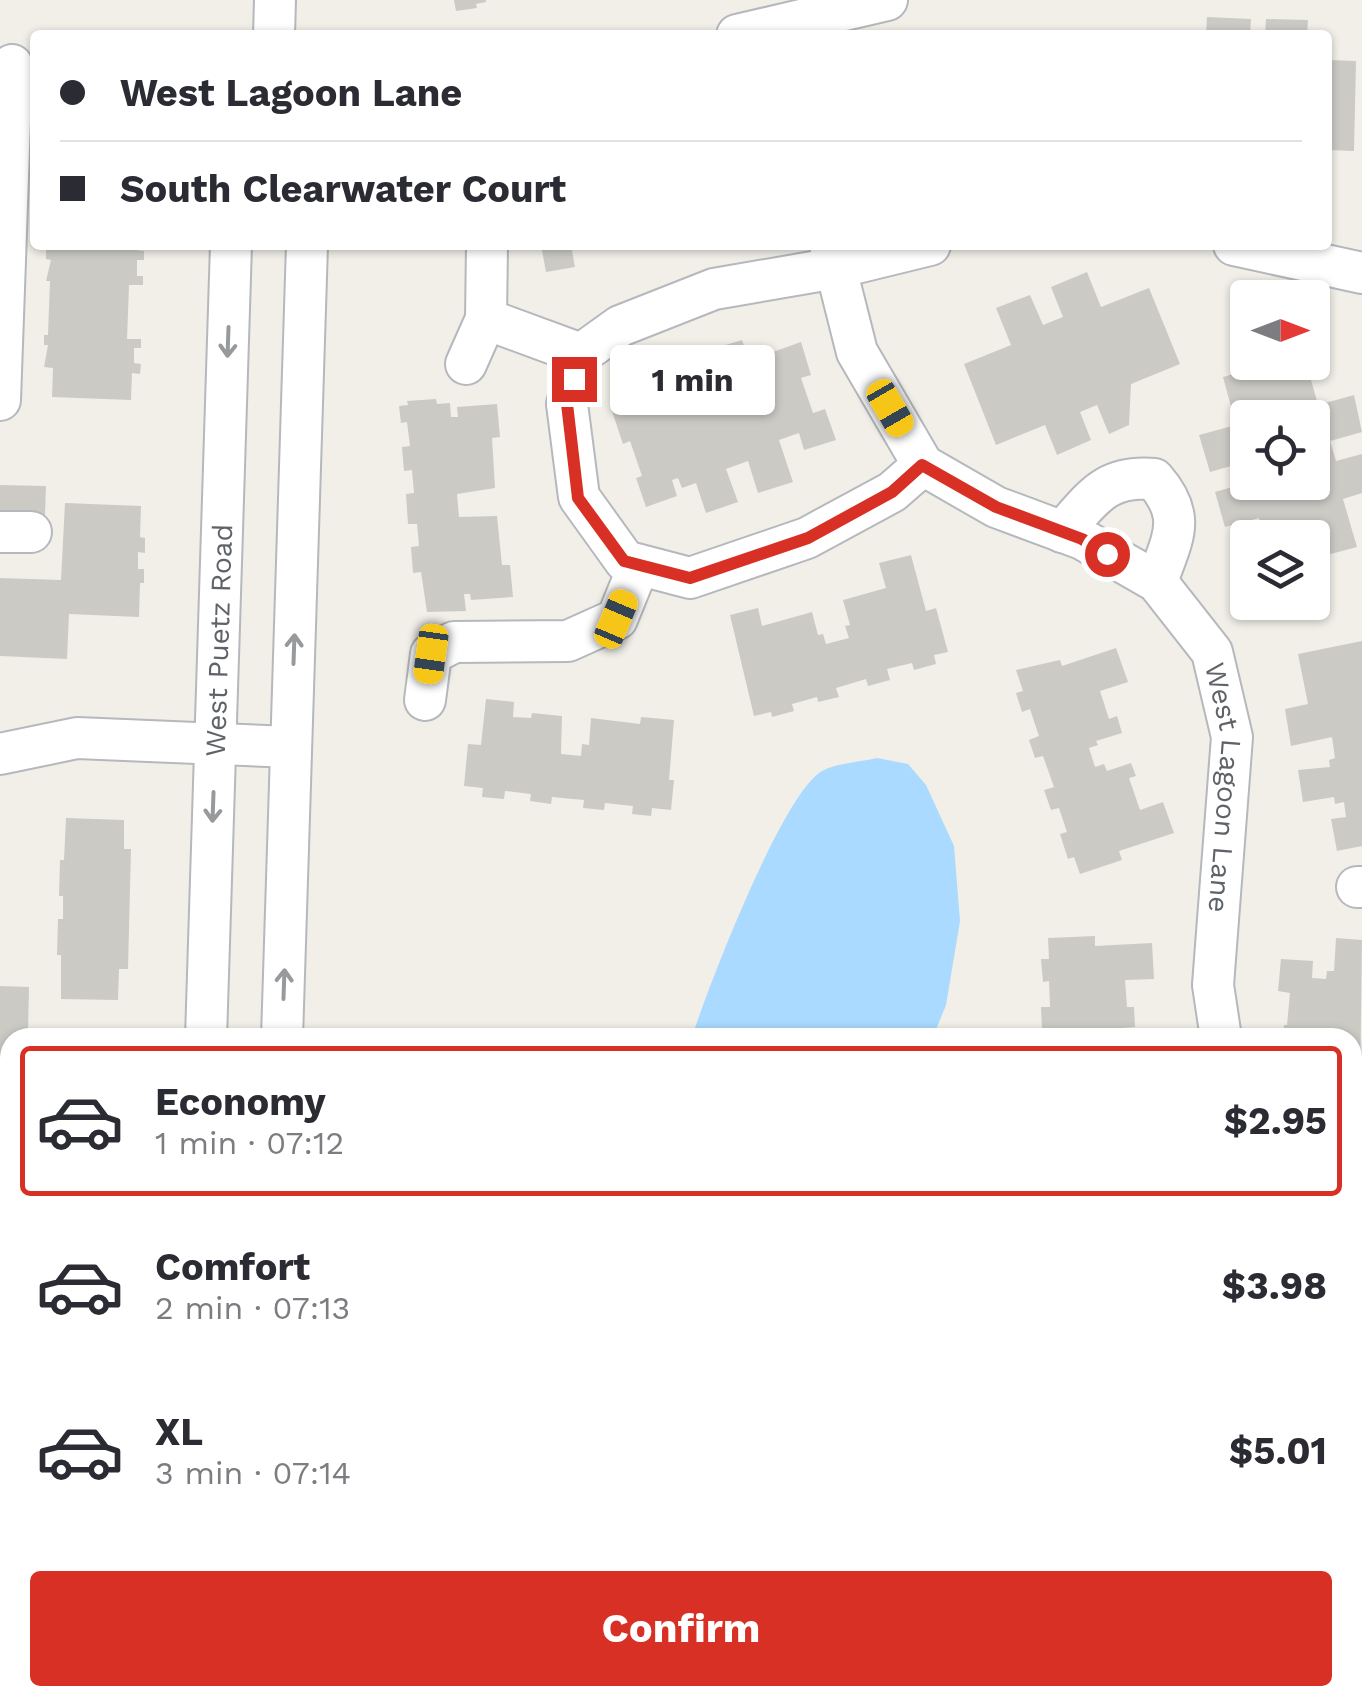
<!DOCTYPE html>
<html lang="en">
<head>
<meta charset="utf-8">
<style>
  body { margin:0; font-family:"Work Sans",sans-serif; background:#f7f7f7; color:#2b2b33; height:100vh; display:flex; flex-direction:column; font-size:38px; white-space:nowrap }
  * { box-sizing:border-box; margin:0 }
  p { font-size:32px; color:#7c7c81 }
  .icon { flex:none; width:55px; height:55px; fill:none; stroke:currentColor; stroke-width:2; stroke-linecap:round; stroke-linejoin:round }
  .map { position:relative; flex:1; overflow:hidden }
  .drawer { position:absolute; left:0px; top:1028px; width:1362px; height:678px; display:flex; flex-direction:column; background:#fff; border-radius:30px 30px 0 0; box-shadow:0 2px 8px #0004 }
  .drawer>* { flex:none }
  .hud { position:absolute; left:30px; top:30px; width:1302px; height:220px; border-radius:10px; box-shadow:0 2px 8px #0004; display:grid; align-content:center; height:220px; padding:0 30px; background:#fff }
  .needle { width:65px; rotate:90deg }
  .buttons { position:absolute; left:1230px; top:280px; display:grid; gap:20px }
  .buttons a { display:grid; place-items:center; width:100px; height:100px; border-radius:10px; background:#fff; box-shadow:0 2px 8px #0004; font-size:50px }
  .end { position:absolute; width:45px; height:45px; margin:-22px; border:12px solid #d93025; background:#fff; box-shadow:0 0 0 5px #fff }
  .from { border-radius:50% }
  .bubble { position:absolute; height:70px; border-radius:10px; background:#fff; box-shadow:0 2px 8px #0004; font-size:32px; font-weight:700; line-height:70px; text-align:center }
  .car { position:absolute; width:30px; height:60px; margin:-30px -15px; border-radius:12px; box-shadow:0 0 8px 2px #0007; background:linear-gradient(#f5c518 24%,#345 0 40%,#f5c518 0 76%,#345 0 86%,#f5c518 0) }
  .hud b { display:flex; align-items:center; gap:35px; height:95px; font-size:38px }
  .hud b+b { border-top:2px solid #e1e1e2 }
  .hud i { width:25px; height:25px; background:#2b2b33 }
  ul { padding:18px 0 0; list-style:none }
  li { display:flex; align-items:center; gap:30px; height:150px; margin:0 20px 15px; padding:0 10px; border:5px solid transparent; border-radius:10px }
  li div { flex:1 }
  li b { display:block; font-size:38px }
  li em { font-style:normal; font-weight:700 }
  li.current { border-color:#d93025 }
  li>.icon { width:90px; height:90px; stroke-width:1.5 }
  .primary-button { display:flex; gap:20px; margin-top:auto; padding:20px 30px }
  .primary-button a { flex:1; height:115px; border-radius:10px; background:#d93025; color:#fff; font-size:40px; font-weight:700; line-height:115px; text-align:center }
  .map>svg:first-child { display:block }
  .water { fill:#aadaff }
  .building { fill:#cccac5; fill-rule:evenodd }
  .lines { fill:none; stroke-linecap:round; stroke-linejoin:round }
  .minor-casing { stroke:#b5b8bc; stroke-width:44 }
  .minor { stroke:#fff; stroke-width:40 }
  .oneway { stroke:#979a9d }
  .route { stroke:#d93025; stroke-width:12 }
  .labels { text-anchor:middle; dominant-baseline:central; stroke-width:8; stroke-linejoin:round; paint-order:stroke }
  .street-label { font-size:28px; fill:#5f6368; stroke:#fff }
</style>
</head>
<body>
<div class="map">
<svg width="1362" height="1703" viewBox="0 0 1362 1703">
  <rect width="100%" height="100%" fill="#f1efe8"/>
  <g class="water">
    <path d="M877,758L908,764L926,785L954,846L960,921L946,1005L933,1037H692C707,990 784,788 824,770C839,763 860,762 877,758Z"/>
    <polygon points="469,1695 607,1695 608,1703 473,1703"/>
  </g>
  <g class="building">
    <polygon points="454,0 486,0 486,2 476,4 477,8 456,11"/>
    <polygon points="1207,17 1251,19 1250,35 1206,35"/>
    <polygon points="1266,19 1308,20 1307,35 1265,35"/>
    <polygon points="1328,60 1356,61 1354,151 1328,150"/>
    <polygon points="55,245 136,245 136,250 144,251 144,260 137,260 137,276 143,276 143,285 129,285 127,339 141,339 141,348 134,348 134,363 141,364 140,374 132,373 131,400 52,397 53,368 44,367 48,345 44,345 44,335 48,335 50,281 46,281 51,260 46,259 46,247"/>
    <polygon points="541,245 571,245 575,267 546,272"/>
    <polygon points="1087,272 1101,307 1149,288 1180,364 1131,384 1129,425 1109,434 1097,405 1080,412 1091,440 1057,455 1045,425 996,445 964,364 1011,345 996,308 1030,295 1043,325 1063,317 1051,287"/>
    <polygon points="742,340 752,369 773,362 770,353 801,342 811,375 801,378 813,413 825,409 836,440 804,450 799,433 779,440 793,482 758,493 748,461 726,469 738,502 706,513 696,483 682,488 678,478 672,480 677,496 646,507 636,478 642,476 630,441 623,444 612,411 643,400 647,411 668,404 656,368 685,358 696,392 723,383 712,349"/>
    <path d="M1275,362H1306L1318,405L1354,395L1362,432L1330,441L1336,461L1362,454V493L1343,499L1357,547L1312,559V538H1264L1259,518L1225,527L1215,492L1243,484L1238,464L1210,472L1199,435L1236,425L1223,377ZM1248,418H1312V482H1248Z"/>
    <polygon points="436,399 437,404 450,403 451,417 458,417 457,407 497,404 500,437 492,438 495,488 457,494 459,517 497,516 502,565 510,565 513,597 471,600 470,594 464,594 466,611 427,612 421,572 413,573 411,547 419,546 417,524 408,524 406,494 414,493 412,470 404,471 402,447 410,446 407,422 401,423 399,406 408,405 407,401"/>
    <polygon points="0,485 46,486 45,515 0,513"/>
    <polygon points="65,503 141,506 140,537 145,538 145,553 138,552 138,569 144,569 144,583 140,583 139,617 69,614 67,659 0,656 0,578 61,580"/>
    <polygon points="911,555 926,611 936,608 948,652 934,655 936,664 914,670 912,663 887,669 890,680 868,686 866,679 836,688 839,697 818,702 817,697 792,704 794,711 772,717 771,712 754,716 730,615 758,608 762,626 812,612 818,635 823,634 826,644 849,638 845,626 850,625 843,600 886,588 879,563"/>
    <polygon points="1362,641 1362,846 1337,851 1331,819 1346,817 1344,802 1335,804 1334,797 1303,802 1298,770 1330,767 1329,760 1335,758 1332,737 1291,746 1285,709 1308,704 1298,654"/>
    <polygon points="1116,648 1128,682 1100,691 1109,719 1117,716 1122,733 1096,741 1098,745 1089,748 1095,767 1104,764 1107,771 1131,763 1136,776 1129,778 1140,810 1163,802 1174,833 1119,851 1122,860 1080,874 1074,857 1068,859 1060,834 1067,832 1059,808 1051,810 1044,790 1054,787 1043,756 1035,758 1029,740 1039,736 1030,709 1022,712 1016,693 1023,691 1016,670 1060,660 1062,666"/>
    <polygon points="486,699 514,702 513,717 531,718 532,713 562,716 561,754 581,756 582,744 589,745 591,718 640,724 641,717 674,720 669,780 674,780 671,810 652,808 651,816 632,814 633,806 605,803 604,810 583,808 584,800 552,797 551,804 530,801 531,794 505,791 504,799 482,797 483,788 464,786 468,744 481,745"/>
    <polygon points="66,818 124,820 124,849 131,849 128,969 119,969 118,1000 61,999 61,955 57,955 58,919 63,919 63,896 59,896 60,860 64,860"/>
    <polygon points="1095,936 1095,946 1152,943 1154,979 1125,980 1127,1007 1134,1007 1135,1027 1108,1029 1098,1032 1098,1038 1052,1038 1051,1029 1042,1029 1041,1007 1050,1007 1049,981 1043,982 1041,959 1049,959 1048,938"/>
    <polygon points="1336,938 1362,940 1360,1092 1352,1092 1352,1038 1275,1038 1276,1030 1284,1031 1284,1025 1287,1025 1290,993 1278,991 1281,959 1313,961 1312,978 1326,979 1327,971 1334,971"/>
    <polygon points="0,986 29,987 28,1032 98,1034 98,1038 10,1038 10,1065 0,1064"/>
    <polygon points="0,1251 10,1252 10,1329 0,1328"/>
    <polygon points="1362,1520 1362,1599 1352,1603 1352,1524"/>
  </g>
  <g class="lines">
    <defs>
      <g id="minor">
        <polyline points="274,35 275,0"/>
        <polyline points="737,35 887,0"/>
        <path id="s1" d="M830,245L857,352L923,465L996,507L1082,539L1157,582L1212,652L1232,737L1213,985L1221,1038"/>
        <polyline points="1234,245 1362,273"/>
        <polyline points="486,319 581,354"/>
        <polyline points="466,364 486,319 487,245"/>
        <polyline points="0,400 12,65"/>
        <polyline points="923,465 892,492 807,538 690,578 625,561 579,497 567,404 581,354 620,326 714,289 836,268 930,245"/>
        <polyline points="0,532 31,532"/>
        <path d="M1062,532C1093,498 1105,475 1154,479C1188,518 1172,538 1157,582"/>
        <polyline points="425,700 431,654 454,642 568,641 617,619 639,565"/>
        <polyline points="0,754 77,738 291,747"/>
        <polyline points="1357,887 1362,887"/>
        <path id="s2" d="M206,1038L231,245"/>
        <polyline points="282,1038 307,245"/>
        <polyline points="1352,1162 1362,1165"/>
        <polyline points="1352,1419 1362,1414"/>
        <polyline points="0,1454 10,1454"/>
        <polyline points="1103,1695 1105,1703"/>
        <polyline points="185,1703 186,1695"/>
        <polyline points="261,1703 261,1695"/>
        <polyline points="1295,1703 1297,1702"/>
      </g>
    </defs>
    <use href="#minor" class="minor-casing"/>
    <use href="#minor" class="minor"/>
  </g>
  <defs><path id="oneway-shaft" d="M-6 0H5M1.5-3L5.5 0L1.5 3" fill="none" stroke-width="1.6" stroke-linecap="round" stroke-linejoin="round" transform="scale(2.5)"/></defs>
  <g class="oneway">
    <use href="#oneway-shaft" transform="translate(228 342) rotate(92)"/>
    <use href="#oneway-shaft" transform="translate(294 649) rotate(-88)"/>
    <use href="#oneway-shaft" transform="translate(213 807) rotate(92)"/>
    <use href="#oneway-shaft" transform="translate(284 984) rotate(-88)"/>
  </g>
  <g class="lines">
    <polyline class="route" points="574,379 567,404 578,498 624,561 690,578 808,538 892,492 922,465 996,507 1082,539 1107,554"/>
  </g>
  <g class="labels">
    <g class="street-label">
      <text stroke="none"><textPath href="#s2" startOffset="398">West Puetz Road</textPath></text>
      <text stroke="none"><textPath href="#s1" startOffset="730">West Lagoon Lane</textPath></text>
    </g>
  </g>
</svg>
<div class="buttons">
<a><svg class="needle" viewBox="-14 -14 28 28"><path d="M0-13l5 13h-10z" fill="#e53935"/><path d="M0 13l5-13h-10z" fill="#7c7c81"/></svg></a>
<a><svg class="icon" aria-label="locate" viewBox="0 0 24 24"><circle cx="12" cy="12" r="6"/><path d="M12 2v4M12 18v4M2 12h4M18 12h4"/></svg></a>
<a><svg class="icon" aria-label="layers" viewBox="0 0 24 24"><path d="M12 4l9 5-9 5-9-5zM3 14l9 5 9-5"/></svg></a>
</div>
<i class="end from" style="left:1107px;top:554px"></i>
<i class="end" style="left:574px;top:379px"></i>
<div class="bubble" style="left:610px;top:345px;width:165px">1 min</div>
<i class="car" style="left:890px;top:408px;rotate:150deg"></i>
<i class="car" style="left:616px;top:619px;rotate:23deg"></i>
<i class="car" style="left:431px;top:654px;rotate:188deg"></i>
<div class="hud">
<b><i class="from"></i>West Lagoon Lane</b>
<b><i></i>South Clearwater Court</b>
</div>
<section class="drawer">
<ul>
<li class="current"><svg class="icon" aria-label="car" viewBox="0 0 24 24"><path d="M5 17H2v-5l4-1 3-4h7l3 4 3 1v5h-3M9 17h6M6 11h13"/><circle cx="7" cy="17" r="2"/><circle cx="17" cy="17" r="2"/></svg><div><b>Economy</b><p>1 min · 07:12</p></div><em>$2.95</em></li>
<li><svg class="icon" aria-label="car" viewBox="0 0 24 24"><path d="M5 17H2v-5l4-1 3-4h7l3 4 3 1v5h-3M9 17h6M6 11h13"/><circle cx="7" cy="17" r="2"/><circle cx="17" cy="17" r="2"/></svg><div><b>Comfort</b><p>2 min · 07:13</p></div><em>$3.98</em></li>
<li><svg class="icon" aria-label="car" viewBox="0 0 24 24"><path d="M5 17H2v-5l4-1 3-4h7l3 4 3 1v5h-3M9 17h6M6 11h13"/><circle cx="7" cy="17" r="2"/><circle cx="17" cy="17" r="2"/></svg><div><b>XL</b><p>3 min · 07:14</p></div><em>$5.01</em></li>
</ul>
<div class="primary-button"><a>Confirm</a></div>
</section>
</div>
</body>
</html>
